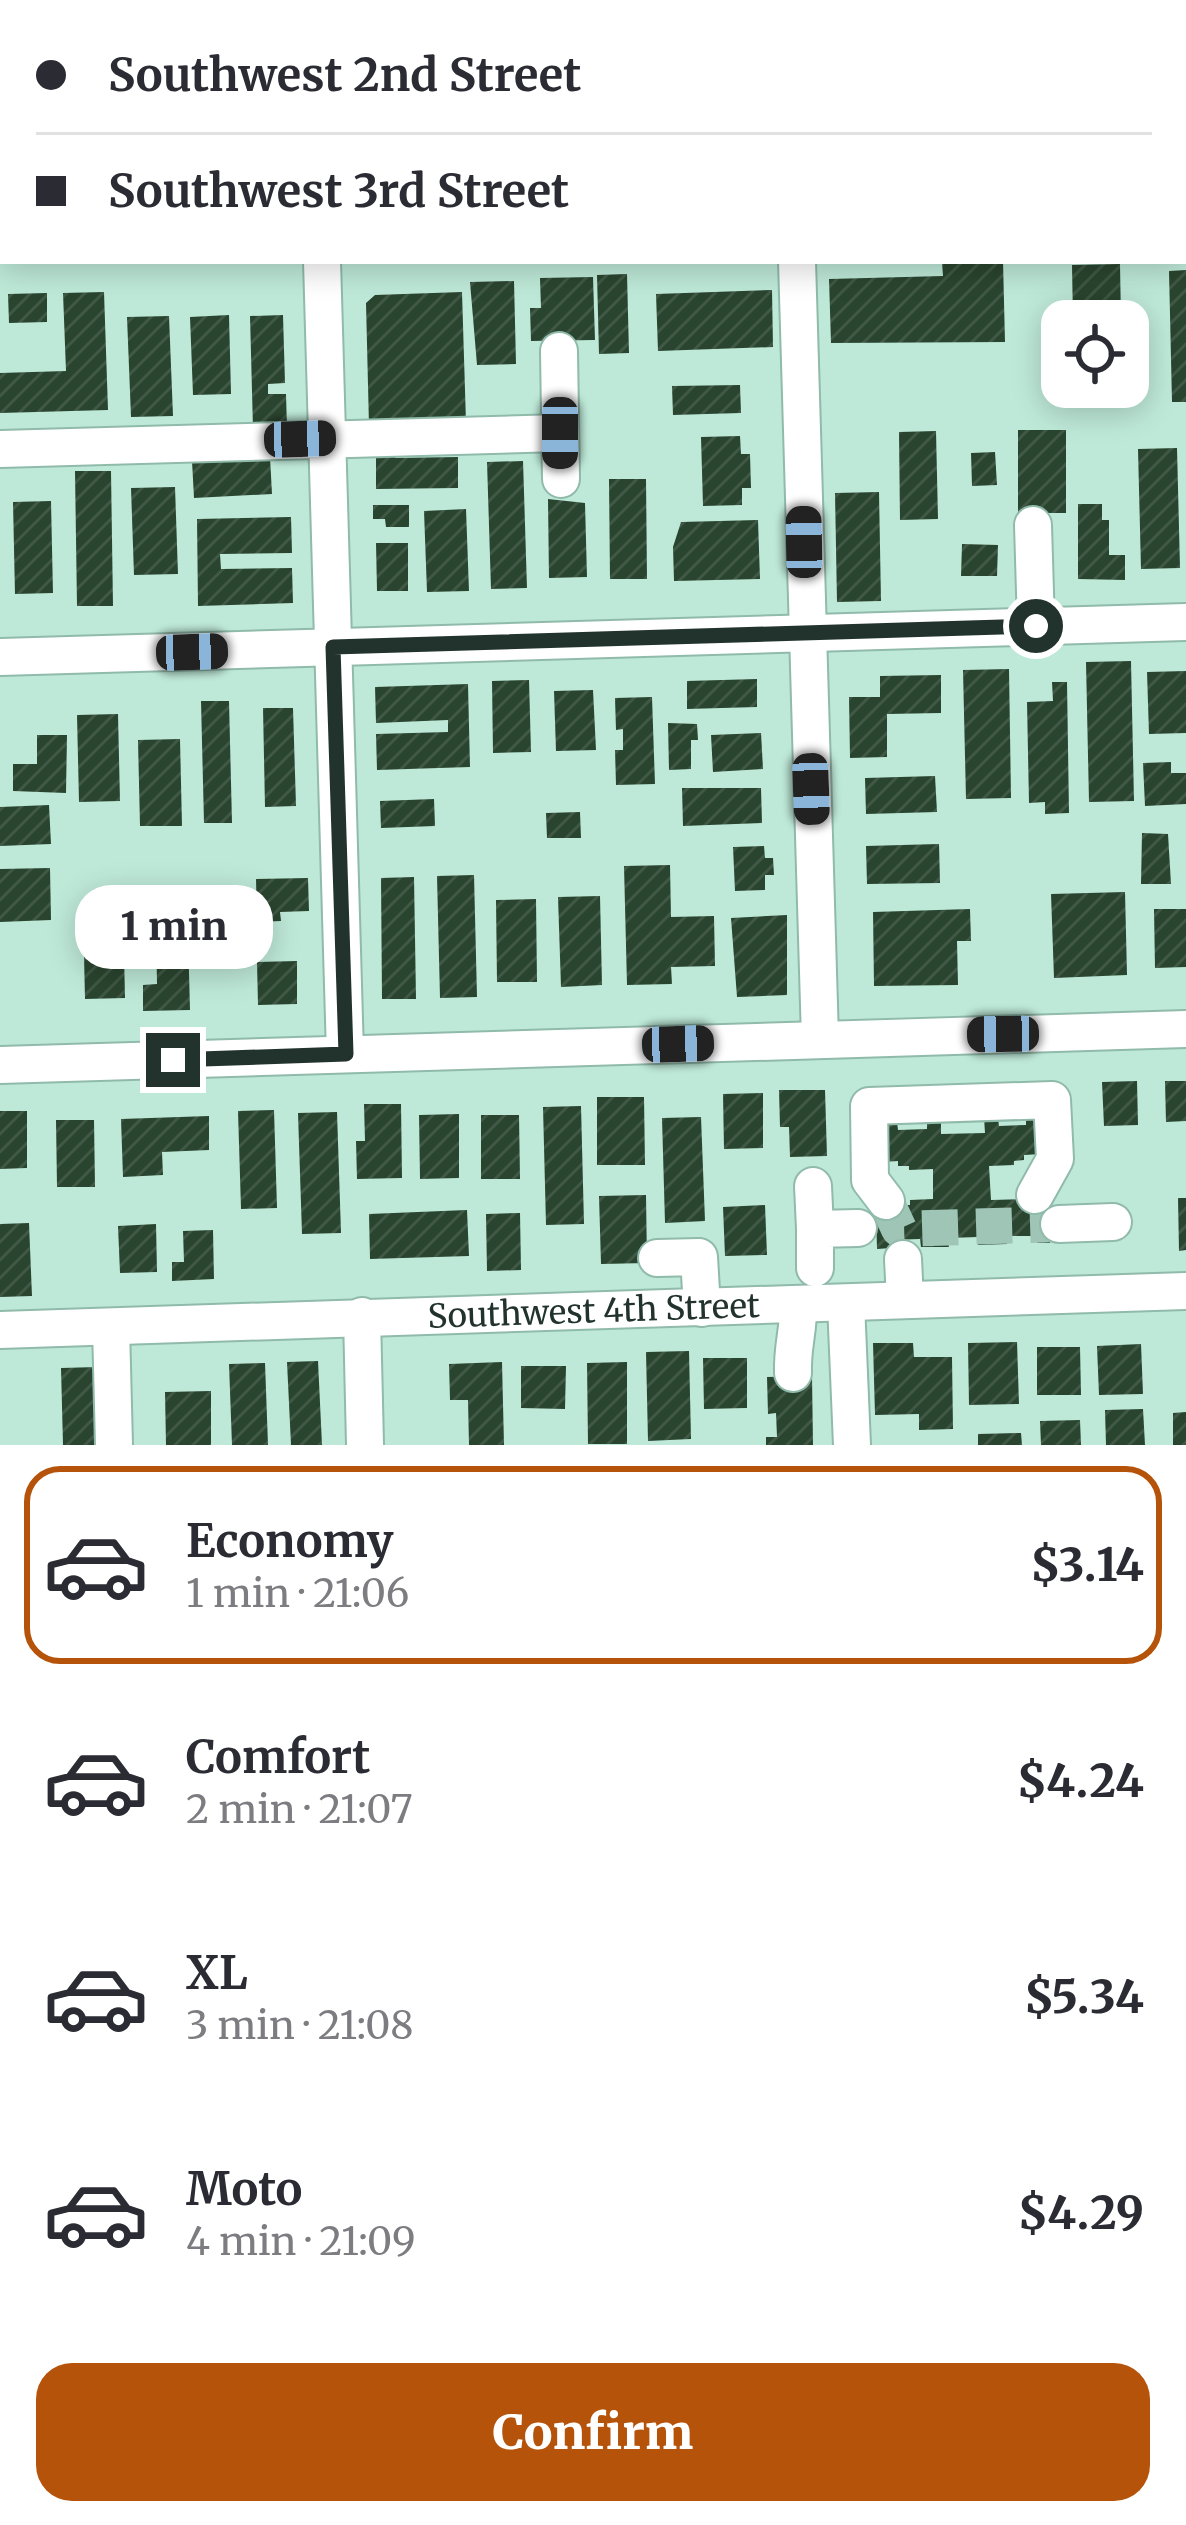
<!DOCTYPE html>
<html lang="en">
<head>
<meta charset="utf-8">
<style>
  body { margin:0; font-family:Merriweather,serif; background:#f2f2f3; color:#2b2b33; height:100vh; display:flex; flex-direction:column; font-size:45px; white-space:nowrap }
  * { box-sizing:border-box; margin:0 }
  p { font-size:39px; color:#7c7c81 }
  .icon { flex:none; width:66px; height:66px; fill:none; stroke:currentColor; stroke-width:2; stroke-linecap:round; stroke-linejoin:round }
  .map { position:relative; height:1445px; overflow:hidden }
  .side { display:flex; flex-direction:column; background:#fff; flex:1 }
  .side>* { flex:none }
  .top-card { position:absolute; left:0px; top:0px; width:1188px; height:264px; box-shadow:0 6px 30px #0003; display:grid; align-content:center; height:264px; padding:0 36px; background:#fff }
  .tools { position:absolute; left:1041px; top:300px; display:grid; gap:24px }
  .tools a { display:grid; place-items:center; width:108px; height:108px; border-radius:24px; background:#fff; box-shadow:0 6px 30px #0003; font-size:60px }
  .end { position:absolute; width:54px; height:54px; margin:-27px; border:15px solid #22332d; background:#fff; box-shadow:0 0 0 6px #fff }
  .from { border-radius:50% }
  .bubble { position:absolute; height:84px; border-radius:36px; background:#fff; box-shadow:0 6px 30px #0003; font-size:39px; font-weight:800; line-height:84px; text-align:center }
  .car { position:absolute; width:36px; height:72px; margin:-36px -18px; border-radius:15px; box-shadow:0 0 9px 3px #0007; background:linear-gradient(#222 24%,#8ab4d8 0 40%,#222 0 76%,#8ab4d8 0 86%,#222 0) }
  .top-card b { display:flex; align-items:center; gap:42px; height:114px; font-size:45px }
  .top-card b+b { border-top:3px solid #e1e1e2 }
  .top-card i { width:30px; height:30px; background:#2b2b33 }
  ul { padding:21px 0 0; list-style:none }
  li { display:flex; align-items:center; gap:36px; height:198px; margin:0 24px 18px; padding:0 12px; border:6px solid transparent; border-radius:36px }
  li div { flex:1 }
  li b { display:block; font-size:45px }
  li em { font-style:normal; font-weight:800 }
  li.on { border-color:#b45309 }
  li>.icon { width:108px; height:108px; stroke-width:1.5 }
  .primary-button { display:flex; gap:24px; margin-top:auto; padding:24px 36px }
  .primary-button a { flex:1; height:138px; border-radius:36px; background:#b45309; color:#fff; font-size:48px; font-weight:800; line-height:138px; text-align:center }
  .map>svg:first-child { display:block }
  .building { fill:url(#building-hatch) }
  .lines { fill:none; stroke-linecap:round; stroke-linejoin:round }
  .minor-tunnel { stroke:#9fc5b6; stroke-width:36; stroke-dasharray:36 18; stroke-linecap:butt }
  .minor-casing { stroke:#90baaa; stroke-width:40 }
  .major-casing { stroke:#90baaa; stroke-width:50 }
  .minor { stroke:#fff; stroke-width:36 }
  .major { stroke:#fff; stroke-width:45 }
  .route { stroke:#22332d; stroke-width:15 }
  .labels { text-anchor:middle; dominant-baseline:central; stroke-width:12; stroke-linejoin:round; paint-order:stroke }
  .street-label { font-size:33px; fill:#22332d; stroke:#bee9d8 }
</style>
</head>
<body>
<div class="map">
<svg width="1186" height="1445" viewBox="0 0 1186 1445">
  <defs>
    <pattern id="building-hatch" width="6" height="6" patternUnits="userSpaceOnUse" patternTransform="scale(3)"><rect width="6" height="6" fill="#2a452f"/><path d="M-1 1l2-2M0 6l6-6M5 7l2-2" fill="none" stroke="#405845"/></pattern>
  </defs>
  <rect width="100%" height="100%" fill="#bee9d8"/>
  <g class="building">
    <polygon points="1003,261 1005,342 831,343 829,279 943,276 942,262"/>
    <polygon points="1120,264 1121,321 1073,321 1072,265"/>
    <polygon points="1186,270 1186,402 1172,402 1169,271"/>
    <polygon points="627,274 629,353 599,354 597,275"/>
    <polygon points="593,277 595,340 531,341 530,308 541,308 540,278"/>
    <polygon points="514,281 516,364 477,365 470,282"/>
    <polygon points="772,290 773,347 658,351 656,294"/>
    <polygon points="104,292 108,410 0,413 0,373 66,371 63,293"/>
    <polygon points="462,292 466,423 369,426 366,303 375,295"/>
    <polygon points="47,293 47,322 9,323 8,294"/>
    <polygon points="229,315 231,394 193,395 190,317"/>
    <polygon points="283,315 285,383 268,384 268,394 286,394 287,428 253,429 250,316"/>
    <polygon points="169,316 173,416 131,417 127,317"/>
    <polygon points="740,385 741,413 673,415 672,386"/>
    <rect x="1018" y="430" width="48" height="83"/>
    <polygon points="936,431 938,519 900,520 899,432"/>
    <polygon points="740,436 741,454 750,454 751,488 742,488 742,505 703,506 701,437"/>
    <polygon points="376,447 395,447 395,458 458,457 458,488 376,489"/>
    <polygon points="1177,448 1180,568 1141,569 1138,449"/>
    <polygon points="995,452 997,485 972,486 971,453"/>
    <polygon points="270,457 272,494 194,498 192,461"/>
    <polygon points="523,461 527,588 491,589 487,462"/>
    <polygon points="75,471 111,471 113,606 77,606"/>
    <polygon points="609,479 646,479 647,579 610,579"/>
    <polygon points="175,487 178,574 134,575 131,488"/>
    <polygon points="879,492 881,601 837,602 835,493"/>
    <polygon points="548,499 585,503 587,577 549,578"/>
    <polygon points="51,501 53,593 15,594 13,502"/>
    <polygon points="1078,504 1102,504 1102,520 1109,520 1109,555 1125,555 1125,580 1078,579"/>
    <polygon points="373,505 409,505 409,527 386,527 385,519 373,519"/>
    <polygon points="466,509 469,591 427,592 424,511"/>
    <polygon points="291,517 292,553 220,554 221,569 292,568 293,603 198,606 197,519"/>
    <polygon points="758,520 760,579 674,581 673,547 681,522"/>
    <polygon points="376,543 408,543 408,591 377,591"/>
    <polygon points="962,544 998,545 997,576 961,576"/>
    <polygon points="1131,661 1134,801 1089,802 1086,662"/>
    <polygon points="1009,669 1011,798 966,799 963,670"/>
    <polygon points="1186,671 1186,733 1149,734 1147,672"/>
    <polygon points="941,675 941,713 887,714 887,757 850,758 849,697 880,697 880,676"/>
    <polygon points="757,679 757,707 687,709 687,681"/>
    <polygon points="529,680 531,752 493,753 492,681"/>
    <polygon points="1052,682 1067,682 1069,813 1045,814 1045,802 1029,803 1027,702 1053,701"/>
    <polygon points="468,684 470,767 377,770 376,734 448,732 448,720 376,723 375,687"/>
    <polygon points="593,690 596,750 556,751 554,691"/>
    <polygon points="652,697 655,784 616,785 615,750 623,750 623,729 616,730 615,698"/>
    <polygon points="201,701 229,701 232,823 204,823"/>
    <polygon points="263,708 293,708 296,806 265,807"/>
    <polygon points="118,714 120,801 79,802 77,715"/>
    <polygon points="668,723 697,724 698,740 691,740 691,769 669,770"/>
    <polygon points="761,733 763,769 713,772 711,735"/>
    <polygon points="37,735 67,735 66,793 13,791 13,764 37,764"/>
    <polygon points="180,739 182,826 140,826 138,740"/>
    <polygon points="1171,762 1171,773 1186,773 1186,804 1145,806 1143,763"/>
    <polygon points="935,776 937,812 866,814 865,778"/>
    <polygon points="682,788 761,788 762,823 683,826"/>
    <polygon points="434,799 435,826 381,828 380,801"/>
    <polygon points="49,805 51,844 0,846 0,807"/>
    <polygon points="580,812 581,838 547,838 546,813"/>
    <polygon points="1142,833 1168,834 1171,884 1141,884"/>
    <polygon points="939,844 940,883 867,884 866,846"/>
    <polygon points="764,846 765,858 773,858 774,875 765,875 765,890 735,891 733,847"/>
    <polygon points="670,865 671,917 714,916 715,966 671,967 672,984 627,985 624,866"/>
    <polygon points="50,868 51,920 0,922 0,869"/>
    <polygon points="474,875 477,997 440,998 437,876"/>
    <polygon points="414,877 416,999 382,999 381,878"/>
    <polygon points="308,878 309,911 280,912 281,921 257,922 256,879"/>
    <polygon points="1125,892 1127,975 1054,978 1051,894"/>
    <polygon points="600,896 602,985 561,987 558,897"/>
    <polygon points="171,897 187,897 190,1010 143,1011 143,985 157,984 156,928 171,928"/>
    <polygon points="536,899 537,982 497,982 496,900"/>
    <polygon points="970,909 971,941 957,941 958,985 874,986 873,912"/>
    <polygon points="1154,909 1186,909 1186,967 1155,968"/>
    <polygon points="123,910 125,998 85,999 83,911"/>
    <polygon points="787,915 787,995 737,997 731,918"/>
    <polygon points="297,961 297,1004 258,1005 257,962"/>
    <polygon points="1137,1081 1138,1125 1104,1126 1102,1082"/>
    <polygon points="1165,1081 1186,1081 1186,1121 1166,1122"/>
    <polygon points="779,1090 825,1090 827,1156 790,1157 789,1127 780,1127"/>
    <polygon points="763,1093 763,1148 724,1149 723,1094"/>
    <polygon points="597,1097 644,1097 645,1165 597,1165"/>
    <polygon points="364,1104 401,1104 402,1178 357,1179 356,1141 365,1141"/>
    <polygon points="581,1106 584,1224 546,1225 543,1107"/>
    <polygon points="274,1110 277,1208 241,1209 238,1111"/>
    <polygon points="0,1111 27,1111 27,1168 0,1169"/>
    <polygon points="337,1112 341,1233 302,1234 298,1113"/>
    <polygon points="459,1114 459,1178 420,1179 419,1115"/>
    <polygon points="481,1115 519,1115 520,1179 481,1179"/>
    <polygon points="209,1116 209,1150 162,1152 163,1175 123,1177 121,1119"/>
    <polygon points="701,1117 705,1221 665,1223 662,1118"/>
    <polygon points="984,1118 998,1118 999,1126 1026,1125 1026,1118 1041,1118 1042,1154 1024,1155 1024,1160 1014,1161 1014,1165 989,1166 991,1200 1034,1199 1049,1204 1050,1243 1037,1243 1037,1236 1007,1236 1007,1244 978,1245 978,1237 948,1238 949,1247 921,1247 920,1239 890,1240 891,1248 877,1249 876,1212 890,1205 910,1205 910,1200 933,1199 933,1169 909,1170 909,1166 898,1166 898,1161 883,1162 881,1123 897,1122 898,1130 927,1129 927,1121 941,1121 941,1134 985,1133"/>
    <polygon points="56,1120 94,1120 95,1187 57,1187"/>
    <polygon points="646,1195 647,1263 601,1264 599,1196"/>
    <polygon points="1178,1198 1186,1198 1186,1250 1179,1251"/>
    <polygon points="765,1205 767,1255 725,1256 723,1207"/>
    <polygon points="467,1210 469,1256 370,1259 369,1214"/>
    <polygon points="520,1213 521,1270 487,1271 486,1214"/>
    <polygon points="29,1223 32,1296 0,1297 0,1224"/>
    <polygon points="156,1224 157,1272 120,1273 118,1226"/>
    <polygon points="213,1230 214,1279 172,1281 172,1262 184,1262 183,1231"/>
    <polygon points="1017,1342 1019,1404 969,1405 968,1343"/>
    <polygon points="873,1343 913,1343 914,1357 952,1357 953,1429 919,1430 919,1414 875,1415"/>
    <polygon points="1141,1344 1143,1394 1099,1395 1097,1346"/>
    <polygon points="1037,1347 1080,1347 1081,1395 1037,1395"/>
    <polygon points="689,1351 691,1439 648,1441 646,1352"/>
    <polygon points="703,1358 747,1358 747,1408 704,1409"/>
    <polygon points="318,1361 322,1445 291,1445 287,1362"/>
    <polygon points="502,1362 504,1445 469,1445 468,1400 450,1400 449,1364"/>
    <polygon points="627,1362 627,1444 588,1444 587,1363"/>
    <polygon points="265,1363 268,1445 232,1445 229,1364"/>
    <polygon points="521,1366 566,1366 565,1409 521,1408"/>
    <polygon points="97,1367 100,1445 63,1445 61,1368"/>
    <polygon points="812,1376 813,1445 766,1445 766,1437 777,1437 776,1413 768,1414 767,1377"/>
    <polygon points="211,1391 211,1445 166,1445 165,1392"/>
    <polygon points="1143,1409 1145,1445 1106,1445 1105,1410"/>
    <polygon points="1186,1412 1186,1445 1173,1445 1173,1413"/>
    <polygon points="1080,1420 1081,1445 1041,1445 1040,1421"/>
    <polygon points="1021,1433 1022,1445 978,1445 978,1434"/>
  </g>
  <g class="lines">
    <polyline class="minor-tunnel" points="886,1201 899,1229 1059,1224"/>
    <defs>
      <g id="minor">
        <polyline points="314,0 314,3"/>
        <polyline points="788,0 788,3"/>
        <polyline points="322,261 345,1054"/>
        <polyline points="797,261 820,1039"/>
        <polyline points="559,351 561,479"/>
        <polyline points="0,449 560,433"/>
        <polyline points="1033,525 1036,626"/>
        <polyline points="0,657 1186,622"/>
        <polyline points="0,1065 1186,1029"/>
        <polyline points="813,1186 815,1229"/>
        <polyline points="886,1201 870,1180 869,1106 1052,1100 1055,1159 1035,1195"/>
        <polyline points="1059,1224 1113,1222"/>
        <polyline points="657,1258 699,1257 702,1308"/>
        <polyline points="903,1259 905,1300"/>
        <polyline points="815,1268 815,1229 858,1228"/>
        <polyline points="846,1303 852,1445"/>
        <polyline points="362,1316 365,1445"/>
        <polyline points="111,1327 114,1445"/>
        <path id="s1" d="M0,1330L1186,1291"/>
        <path d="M793,1373C792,1345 799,1331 798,1304"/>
      </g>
      <g id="major">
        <polyline points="1185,199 1186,198"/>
        <polyline points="0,238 3,238"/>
      </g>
    </defs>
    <use href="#minor" class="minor-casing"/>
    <use href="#major" class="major-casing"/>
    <use href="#minor" class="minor"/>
    <use href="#major" class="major"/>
  </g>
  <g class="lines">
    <polyline class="route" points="173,1060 346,1054 333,647 1036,626"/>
  </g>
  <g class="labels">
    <g class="street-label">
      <text stroke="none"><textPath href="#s1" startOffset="594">Southwest 4th Street</textPath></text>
    </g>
  </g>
</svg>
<div class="tools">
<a><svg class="icon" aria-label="locate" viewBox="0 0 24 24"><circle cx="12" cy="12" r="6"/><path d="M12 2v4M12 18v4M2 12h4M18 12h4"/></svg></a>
</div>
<i class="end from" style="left:1036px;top:626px"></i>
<i class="end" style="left:173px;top:1060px"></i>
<div class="bubble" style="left:75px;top:885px;width:198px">1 min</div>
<i class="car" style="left:560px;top:433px;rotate:180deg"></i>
<i class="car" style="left:300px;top:439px;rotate:88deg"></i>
<i class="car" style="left:804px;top:542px;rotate:359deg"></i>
<i class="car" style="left:192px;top:652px;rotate:88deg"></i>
<i class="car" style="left:811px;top:789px;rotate:178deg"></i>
<i class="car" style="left:1003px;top:1034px;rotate:269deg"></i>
<i class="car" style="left:678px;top:1044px;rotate:88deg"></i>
<div class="top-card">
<b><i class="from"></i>Southwest 2nd Street</b>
<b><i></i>Southwest 3rd Street</b>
</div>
</div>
<section class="side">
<ul>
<li class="on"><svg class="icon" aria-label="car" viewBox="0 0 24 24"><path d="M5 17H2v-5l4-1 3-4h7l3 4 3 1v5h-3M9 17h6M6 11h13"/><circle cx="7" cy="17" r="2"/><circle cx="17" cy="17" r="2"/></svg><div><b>Economy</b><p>1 min · 21:06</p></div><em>$3.14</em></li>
<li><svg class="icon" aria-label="car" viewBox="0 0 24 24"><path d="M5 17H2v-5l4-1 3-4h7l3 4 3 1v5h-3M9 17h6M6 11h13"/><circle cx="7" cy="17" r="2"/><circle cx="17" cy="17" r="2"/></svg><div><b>Comfort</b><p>2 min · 21:07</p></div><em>$4.24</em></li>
<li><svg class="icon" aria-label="car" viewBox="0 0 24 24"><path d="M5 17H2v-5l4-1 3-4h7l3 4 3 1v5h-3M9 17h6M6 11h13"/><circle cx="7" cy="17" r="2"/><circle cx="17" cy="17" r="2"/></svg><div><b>XL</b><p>3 min · 21:08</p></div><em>$5.34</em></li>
<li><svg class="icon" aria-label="car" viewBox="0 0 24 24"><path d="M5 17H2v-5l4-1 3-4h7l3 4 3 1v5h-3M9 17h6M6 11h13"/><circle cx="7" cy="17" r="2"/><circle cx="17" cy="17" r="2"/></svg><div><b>Moto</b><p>4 min · 21:09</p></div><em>$4.29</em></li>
</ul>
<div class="primary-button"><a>Confirm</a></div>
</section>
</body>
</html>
